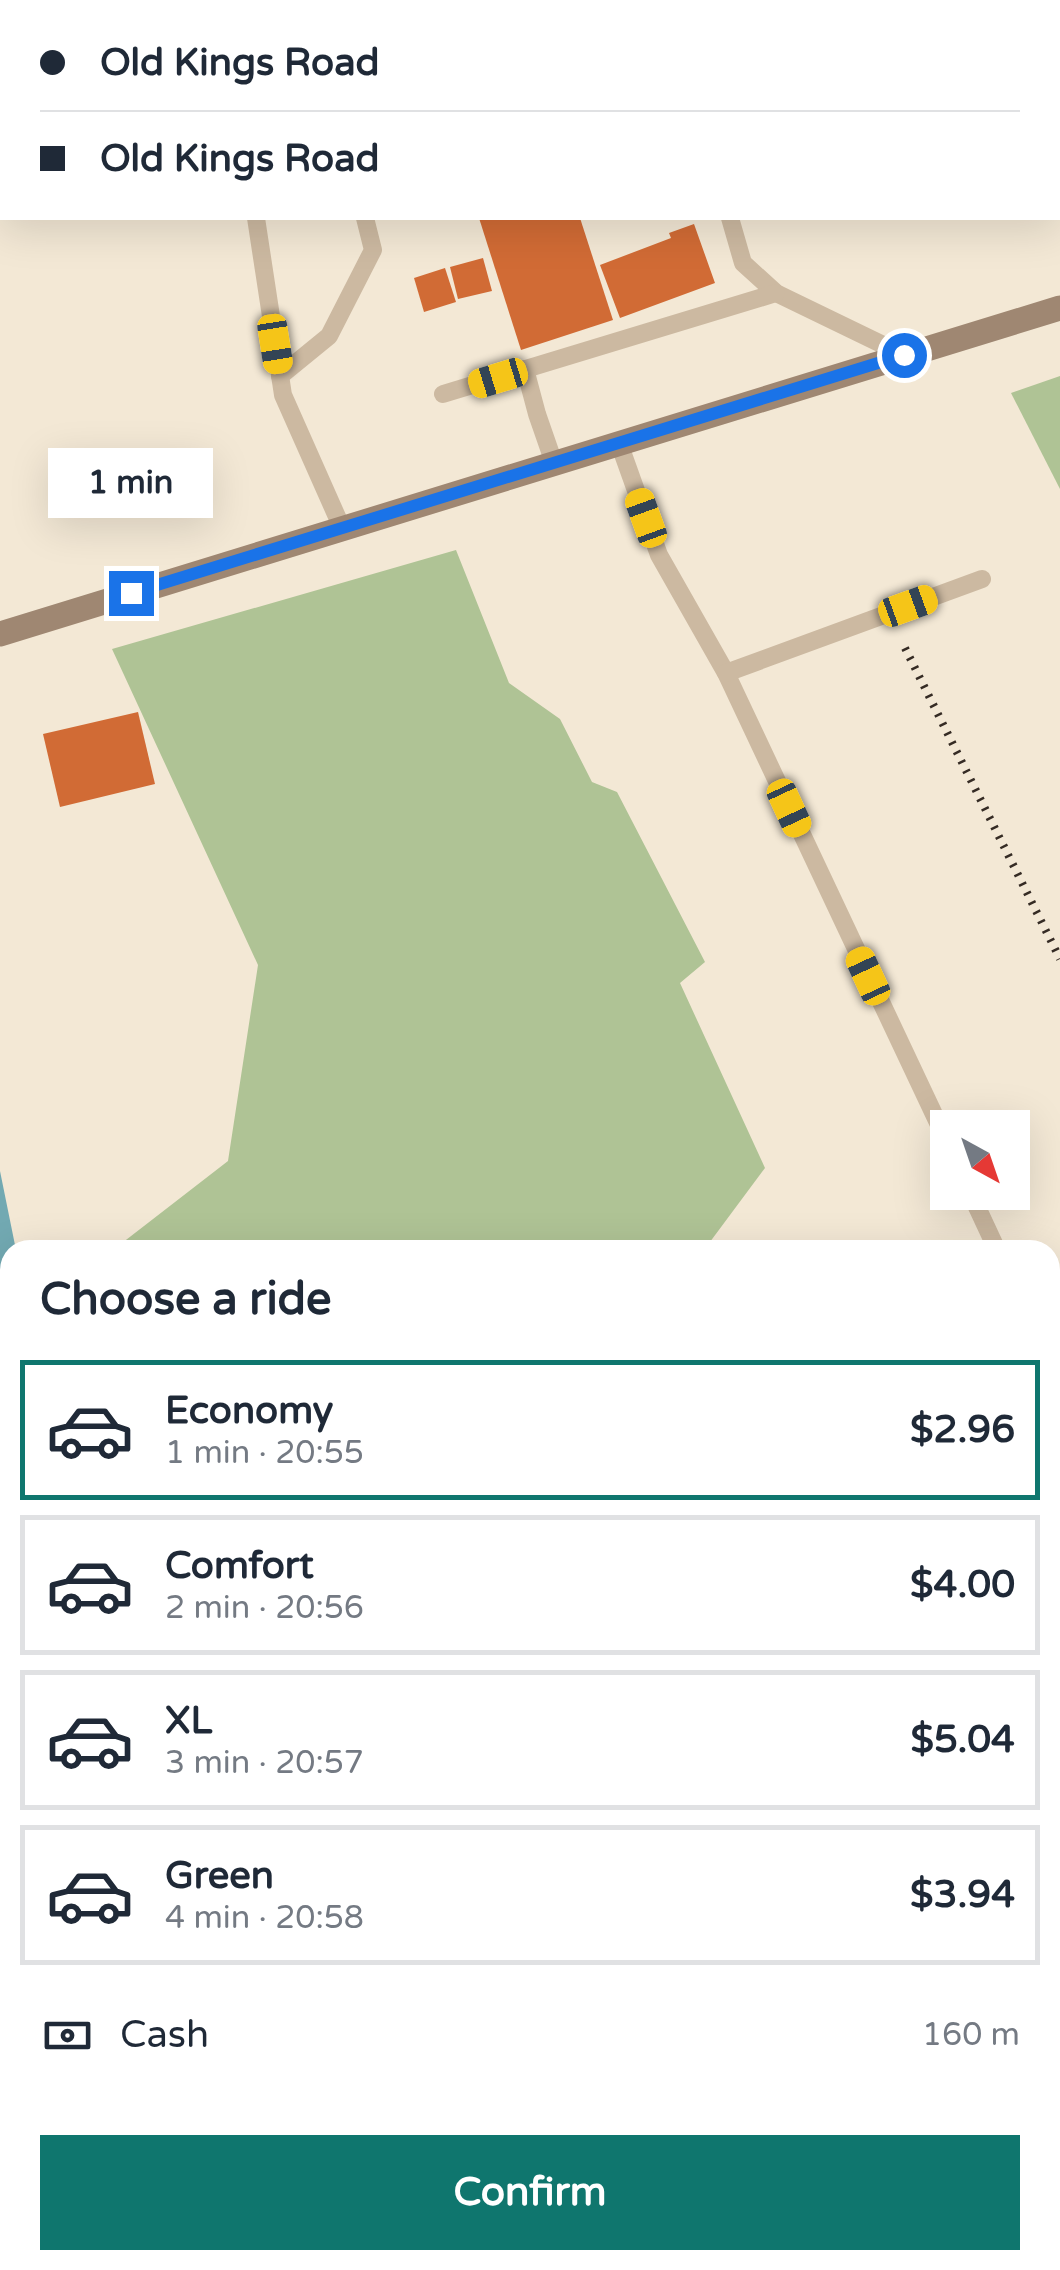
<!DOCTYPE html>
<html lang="en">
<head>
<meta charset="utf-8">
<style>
  body { margin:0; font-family:"Varela Round",sans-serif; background:#f6f6f7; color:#1f2937; height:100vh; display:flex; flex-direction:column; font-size:38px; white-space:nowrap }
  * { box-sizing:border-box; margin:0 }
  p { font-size:32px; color:#747a83 }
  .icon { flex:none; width:55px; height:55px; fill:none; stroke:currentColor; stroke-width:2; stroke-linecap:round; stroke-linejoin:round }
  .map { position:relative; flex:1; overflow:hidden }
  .details { position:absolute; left:0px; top:1240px; width:1060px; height:1030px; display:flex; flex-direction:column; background:#fff; border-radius:30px 30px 0 0; box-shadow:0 10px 40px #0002 }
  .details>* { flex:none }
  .hud { position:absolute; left:0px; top:0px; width:1060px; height:220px; box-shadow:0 10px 40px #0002; display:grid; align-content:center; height:220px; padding:0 40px; background:#fff }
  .needle { width:65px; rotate:140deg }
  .buttons { position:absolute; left:930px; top:1110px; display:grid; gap:20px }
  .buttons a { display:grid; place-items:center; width:100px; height:100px; border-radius:0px; background:#fff; box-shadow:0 10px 40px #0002; font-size:50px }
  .end { position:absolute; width:45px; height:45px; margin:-22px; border:12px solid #1a73e8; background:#fff; box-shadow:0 0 0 5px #fff }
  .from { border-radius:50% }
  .bubble { position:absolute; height:70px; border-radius:0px; background:#fff; box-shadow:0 10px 40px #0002; font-size:32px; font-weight:800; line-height:70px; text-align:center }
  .car { position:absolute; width:30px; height:60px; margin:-30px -15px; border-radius:12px; box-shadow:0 0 8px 2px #0007; background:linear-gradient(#f5c518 24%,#345 0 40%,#f5c518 0 76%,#345 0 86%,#f5c518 0) }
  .hud b { display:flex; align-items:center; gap:35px; height:95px; font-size:38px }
  .hud b+b { border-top:2px solid #e0e1e3 }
  .hud i { width:25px; height:25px; background:#1f2937 }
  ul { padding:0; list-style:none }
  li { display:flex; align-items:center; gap:30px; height:140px; margin:0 20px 15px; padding:0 20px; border:5px solid #e0e1e3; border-radius:0px }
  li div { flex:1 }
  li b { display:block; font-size:38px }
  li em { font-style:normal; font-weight:800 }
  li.on { border-color:#0f766e }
  li>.icon { width:90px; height:90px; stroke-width:1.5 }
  h2 { padding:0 40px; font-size:45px; line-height:120px }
  .pay { display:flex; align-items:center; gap:25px; height:110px; padding:0 40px; font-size:38px }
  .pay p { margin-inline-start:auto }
  .button { display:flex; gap:20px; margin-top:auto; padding:20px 40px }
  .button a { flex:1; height:115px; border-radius:0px; background:#0f766e; color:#fff; font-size:40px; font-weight:800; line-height:115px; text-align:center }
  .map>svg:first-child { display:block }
  .green { fill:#afc395 }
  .water { fill:#72a9b2 }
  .building { fill:#d16b35 }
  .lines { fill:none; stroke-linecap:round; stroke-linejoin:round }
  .lane { stroke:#ccb9a1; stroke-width:18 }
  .secondary { stroke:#9f8772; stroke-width:25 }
  .rail { stroke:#352b24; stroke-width:8; stroke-dasharray:2.5 8; stroke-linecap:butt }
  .route { stroke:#1a73e8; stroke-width:12 }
</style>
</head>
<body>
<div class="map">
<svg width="1060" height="2270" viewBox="0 0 1060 2270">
  <rect width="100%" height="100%" fill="#f3e8d5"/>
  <g class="green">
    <polygon points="1060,376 1060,489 1011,393"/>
    <polygon points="456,550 509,683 560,719 592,782 617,792 705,962 680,983 765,1168 704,1250 113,1250 228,1161 258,965 112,649"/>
    <polygon points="10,1322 10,1475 0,1474 0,1326"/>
  </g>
  <g class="water">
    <polygon points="0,1171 16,1250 10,1250 10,1322 0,1325"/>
    <polygon points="1060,1480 1060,1603 1050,1602 1050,1484"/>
  </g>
  <g class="building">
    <polygon points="479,218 580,218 613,320 521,350"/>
    <polygon points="694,224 715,283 620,318 600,265 671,238 669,233"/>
    <polygon points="483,258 492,291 458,299 450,267"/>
    <polygon points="445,268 456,302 424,312 414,278"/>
    <polygon points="138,712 155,784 60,807 43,734"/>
  </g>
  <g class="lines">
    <g class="lane">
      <polyline points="311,0 312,2"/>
      <polyline points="670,0 670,2"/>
      <polyline points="263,2 264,0"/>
      <polyline points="256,218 283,395 342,528"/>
      <polyline points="730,218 743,263 776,293 904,355"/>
      <polyline points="525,369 537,414 554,463"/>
      <polyline points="280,376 329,336 373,250 365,218"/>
      <polyline points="443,394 776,293"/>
      <polyline points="619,443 659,555 726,673 948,1144"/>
      <polyline points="726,673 982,579"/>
      <polyline points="970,1192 997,1250"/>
      <polyline points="0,1880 10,1888"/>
      <polyline points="0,1920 10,1908"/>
      <polyline points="0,2125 10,2131"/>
      <polyline points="148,2260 158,2270"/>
      <polyline points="836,2260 901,2270"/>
    </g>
    <polyline class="secondary" points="0,634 1060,308"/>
    <g class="rail">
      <polyline points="905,648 1060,959"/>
      <polyline points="0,1515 10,1516"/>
      <polyline points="1050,1676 1060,1678"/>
    </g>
  </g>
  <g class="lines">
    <polyline class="route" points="131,593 904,355"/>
  </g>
</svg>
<div class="buttons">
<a><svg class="needle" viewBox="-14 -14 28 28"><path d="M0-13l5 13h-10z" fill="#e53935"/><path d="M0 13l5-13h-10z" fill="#747a83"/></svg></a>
</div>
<i class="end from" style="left:904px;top:355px"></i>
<i class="end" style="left:131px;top:593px"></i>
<div class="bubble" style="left:48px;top:448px;width:165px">1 min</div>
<i class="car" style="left:275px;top:344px;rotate:171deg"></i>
<i class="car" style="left:498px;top:378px;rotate:253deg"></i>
<i class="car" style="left:646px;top:518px;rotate:340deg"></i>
<i class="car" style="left:908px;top:606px;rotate:70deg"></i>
<i class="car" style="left:789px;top:808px;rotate:155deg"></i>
<i class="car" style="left:868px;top:976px;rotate:335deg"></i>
<div class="hud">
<b><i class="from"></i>Old Kings Road</b>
<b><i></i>Old Kings Road</b>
</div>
<section class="details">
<h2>Choose a ride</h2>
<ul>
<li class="on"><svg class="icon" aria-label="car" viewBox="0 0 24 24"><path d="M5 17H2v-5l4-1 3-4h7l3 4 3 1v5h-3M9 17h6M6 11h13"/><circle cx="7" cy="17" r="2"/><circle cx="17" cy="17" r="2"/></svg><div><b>Economy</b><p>1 min · 20:55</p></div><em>$2.96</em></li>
<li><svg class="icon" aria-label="car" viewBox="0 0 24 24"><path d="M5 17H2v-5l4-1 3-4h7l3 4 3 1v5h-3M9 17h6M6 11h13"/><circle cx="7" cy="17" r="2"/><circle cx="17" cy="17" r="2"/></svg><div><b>Comfort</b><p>2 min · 20:56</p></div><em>$4.00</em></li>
<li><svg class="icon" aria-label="car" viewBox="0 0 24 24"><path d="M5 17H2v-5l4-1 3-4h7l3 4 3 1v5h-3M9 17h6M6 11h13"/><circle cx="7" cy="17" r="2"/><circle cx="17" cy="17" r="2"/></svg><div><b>XL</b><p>3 min · 20:57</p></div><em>$5.04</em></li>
<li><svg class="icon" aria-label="car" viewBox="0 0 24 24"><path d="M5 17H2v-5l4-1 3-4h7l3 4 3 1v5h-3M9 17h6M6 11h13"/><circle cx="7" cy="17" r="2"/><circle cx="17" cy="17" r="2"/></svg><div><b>Green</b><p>4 min · 20:58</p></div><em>$3.94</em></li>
</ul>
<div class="pay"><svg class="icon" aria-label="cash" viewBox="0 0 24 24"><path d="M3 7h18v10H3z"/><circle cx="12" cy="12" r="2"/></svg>Cash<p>160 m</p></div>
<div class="button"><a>Confirm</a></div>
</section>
</div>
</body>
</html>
